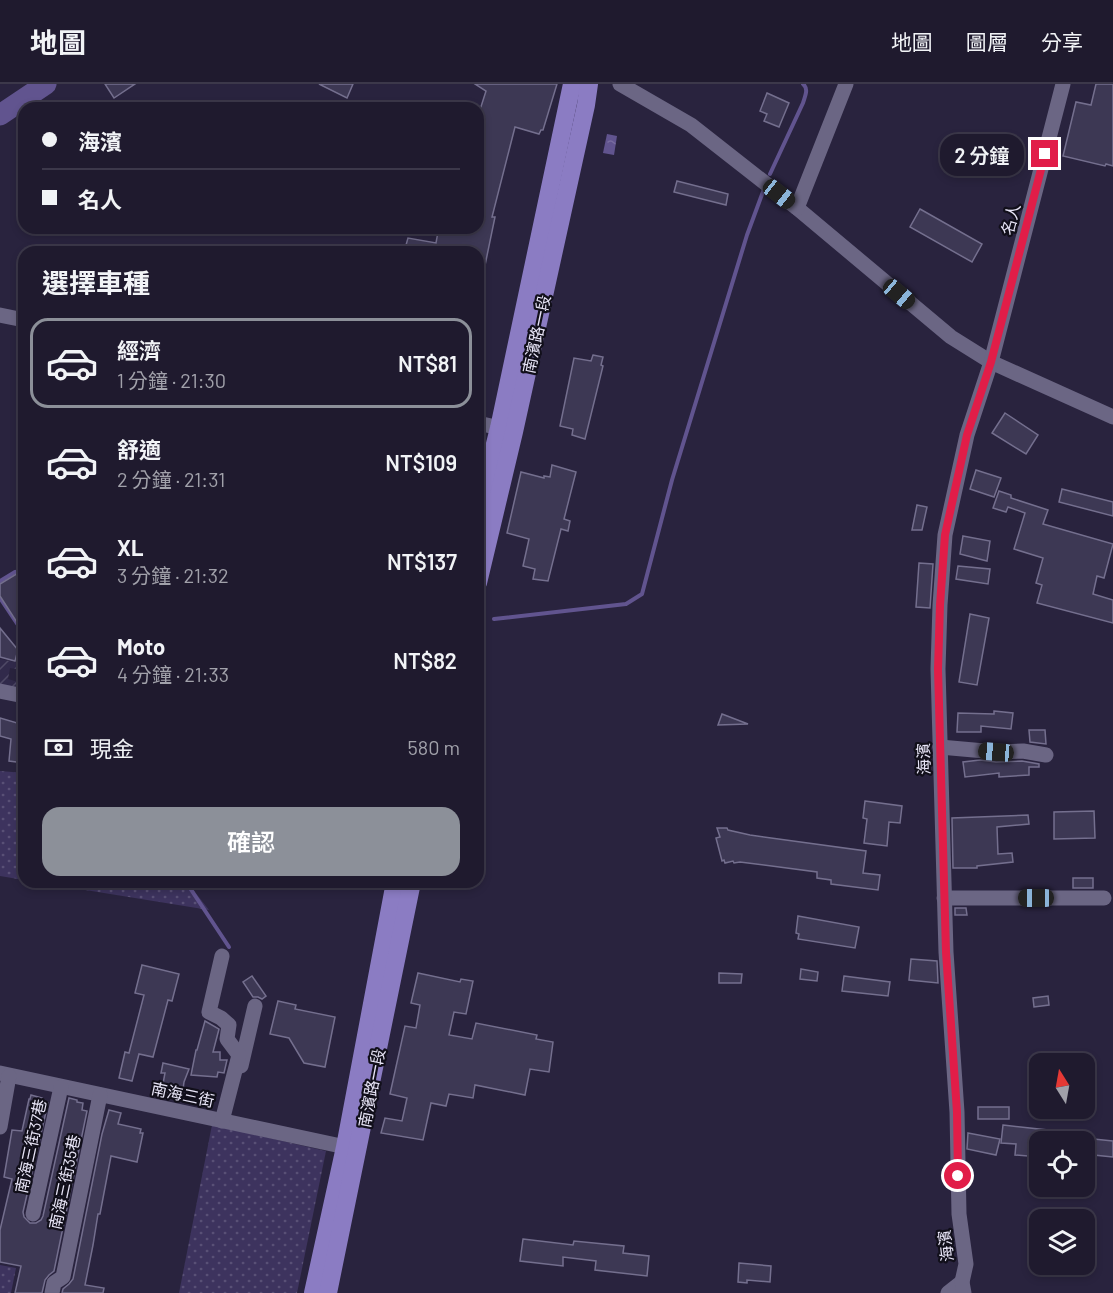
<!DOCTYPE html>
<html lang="zh-TW">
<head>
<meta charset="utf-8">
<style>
  body { margin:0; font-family:Barlow,"Noto Sans TC",sans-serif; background:#272336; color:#f1f3f6; height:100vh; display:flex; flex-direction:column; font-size:22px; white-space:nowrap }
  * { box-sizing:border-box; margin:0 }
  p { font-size:20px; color:#a1a1aa }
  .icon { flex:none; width:33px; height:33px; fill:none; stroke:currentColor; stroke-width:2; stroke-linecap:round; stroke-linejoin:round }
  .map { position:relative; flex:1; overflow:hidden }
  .side { position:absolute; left:18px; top:162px; width:466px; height:642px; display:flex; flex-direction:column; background:#1f1a2e; border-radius:18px; box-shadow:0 3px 9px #0003,0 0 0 2px #3c384a }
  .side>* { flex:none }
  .hud { position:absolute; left:18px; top:18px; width:466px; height:132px; border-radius:18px; box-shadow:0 3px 9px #0003,0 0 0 2px #3c384a; display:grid; align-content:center; height:132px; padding:0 24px; background:#1f1a2e }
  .needle { width:39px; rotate:349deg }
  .fabs { position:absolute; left:1029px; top:969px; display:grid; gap:12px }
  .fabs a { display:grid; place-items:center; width:66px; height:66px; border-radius:12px; background:#1f1a2e; box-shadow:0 3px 9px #0003,0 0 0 2px #3c384a; font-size:30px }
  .end { position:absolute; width:27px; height:27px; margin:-14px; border:8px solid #e11d48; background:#fff; box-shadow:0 0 0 3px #fff }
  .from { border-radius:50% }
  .bubble { position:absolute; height:42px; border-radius:18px; background:#1f1a2e; box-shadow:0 3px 9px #0003,0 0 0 2px #3c384a; font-size:20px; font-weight:600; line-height:42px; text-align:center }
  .car { position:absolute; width:18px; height:36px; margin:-18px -9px; border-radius:8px; box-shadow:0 0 4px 2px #0007; background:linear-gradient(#222 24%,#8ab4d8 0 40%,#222 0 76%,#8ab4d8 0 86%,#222 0) }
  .hud b { display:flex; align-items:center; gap:21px; height:57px; font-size:22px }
  .hud b+b { border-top:2px solid #3c384a }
  .hud i { width:15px; height:15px; background:#f1f3f6 }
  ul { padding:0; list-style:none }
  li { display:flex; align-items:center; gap:18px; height:90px; margin:0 12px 9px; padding:0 12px; border:3px solid transparent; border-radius:18px }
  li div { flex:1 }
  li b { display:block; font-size:22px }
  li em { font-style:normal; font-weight:600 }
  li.current { border-color:#8c9099 }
  li>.icon { width:54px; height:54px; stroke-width:1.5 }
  h2 { padding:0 24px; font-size:27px; line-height:72px }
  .pay { display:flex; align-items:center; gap:15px; height:66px; padding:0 24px; font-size:22px }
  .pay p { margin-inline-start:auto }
  .action { display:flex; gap:12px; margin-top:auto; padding:12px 24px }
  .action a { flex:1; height:69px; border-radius:18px; background:#8c9099; color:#fff; font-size:24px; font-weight:600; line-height:69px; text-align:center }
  header { display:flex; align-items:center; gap:36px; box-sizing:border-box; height:84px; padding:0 30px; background:#1f1a2e; border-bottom:2px solid #3c384a }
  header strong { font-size:28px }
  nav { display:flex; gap:33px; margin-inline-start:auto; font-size:21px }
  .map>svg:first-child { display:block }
  .industrial { fill:url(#industrial-furrows) }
  .grass { fill:url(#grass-dots) }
  .water { fill:url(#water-ripples) }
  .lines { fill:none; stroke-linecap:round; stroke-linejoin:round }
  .stream { stroke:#61548f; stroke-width:4 }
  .river { stroke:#61548f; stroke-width:21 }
  .building { fill:#3d3854; stroke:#746f8e; stroke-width:1.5 }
  .minor { stroke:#6b6684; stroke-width:15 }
  .major { stroke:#8b7cc3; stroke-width:18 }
  .route { stroke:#e11d48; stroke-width:8 }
  .labels { text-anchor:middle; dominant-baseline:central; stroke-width:4.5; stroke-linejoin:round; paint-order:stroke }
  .street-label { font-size:16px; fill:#e8e5f7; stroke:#110f1a }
</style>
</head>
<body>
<header>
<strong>地圖</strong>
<nav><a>地圖</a><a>圖層</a><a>分享</a></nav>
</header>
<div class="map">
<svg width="1113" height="1209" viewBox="0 0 1113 1209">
  <defs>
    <pattern id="industrial-furrows" width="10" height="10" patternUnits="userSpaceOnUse" patternTransform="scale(1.5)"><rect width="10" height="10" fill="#312a4b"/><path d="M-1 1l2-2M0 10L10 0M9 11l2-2" fill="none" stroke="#4f4966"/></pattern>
    <pattern id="grass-dots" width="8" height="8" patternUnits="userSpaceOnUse" patternTransform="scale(1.5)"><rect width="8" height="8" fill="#3d335e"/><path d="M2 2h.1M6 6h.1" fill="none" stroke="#595076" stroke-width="1.8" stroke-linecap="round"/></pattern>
    <pattern id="water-ripples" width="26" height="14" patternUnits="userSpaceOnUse" patternTransform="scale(1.5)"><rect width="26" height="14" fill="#61548f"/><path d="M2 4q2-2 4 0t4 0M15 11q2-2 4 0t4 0" fill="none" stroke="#786ca0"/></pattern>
  </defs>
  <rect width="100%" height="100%" fill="#29233e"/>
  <polygon class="industrial" points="0,575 24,580 23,586 10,584 8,595 18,598 17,606 0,603"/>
  <g class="grass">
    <polygon points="0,687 24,689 24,796 0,792"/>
    <polygon points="36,798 187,798 209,826"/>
    <polygon points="212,1041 326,1067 297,1209 179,1209"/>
    <polygon points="0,1181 16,1184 11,1209 0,1209"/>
  </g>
  <polygon class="water" points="607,50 617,52 614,71 603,69"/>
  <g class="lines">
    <g class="stream">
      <path d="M770,90L803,19C805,12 809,5 803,0"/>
      <polyline points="0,497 15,488 24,487"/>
      <polyline points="0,514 24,550"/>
      <polyline points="494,535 626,520 642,510 672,396 747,151 764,105"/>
      <polyline points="186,798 229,863"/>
    </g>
    <polyline class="river" points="0,31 46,0"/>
  </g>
  <g class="building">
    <polygon points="105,0 135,0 114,14"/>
    <polygon points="319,0 353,0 347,14"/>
    <polygon points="475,0 557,0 543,46 541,46 539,50 515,43 492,133 495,133 483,191 478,191 478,168 404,168 408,154 436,159 438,148 449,150 451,144 478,144 478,32 486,7"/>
    <polygon points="1096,0 1113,0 1113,82 1106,80 1105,82 1063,72 1076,18 1091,21"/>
    <polygon points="767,9 789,19 779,43 764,37 767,30 760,27"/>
    <polygon points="677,97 728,110 726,121 674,108"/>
    <polygon points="920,125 982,160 972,178 910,143"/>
    <polygon points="593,271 603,273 601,281 603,282 585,355 572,351 573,345 560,342 574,274 591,277"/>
    <polygon points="1005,329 1038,351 1026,370 992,349"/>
    <polygon points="552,381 576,388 564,435 570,437 568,447 561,445 548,497 533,495 535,485 523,482 529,455 507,449 521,388 544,394 544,392 550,393"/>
    <polygon points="976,386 1001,394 994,413 970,405"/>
    <polygon points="1062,405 1113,418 1113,432 1059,418"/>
    <polygon points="999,407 1011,411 1011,414 1048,426 1043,440 1113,460 1104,494 1097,492 1093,510 1113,516 1113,539 1037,519 1042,501 1036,499 1043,474 1014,465 1025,429 1008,423 1006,428 993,424"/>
    <polygon points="917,421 927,423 922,446 912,446"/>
    <polygon points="963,452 990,457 987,477 960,470"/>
    <polygon points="919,479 933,480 930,524 916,523"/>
    <polygon points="958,482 990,485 988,500 956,495"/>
    <polygon points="18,489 24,499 24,517 19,521 24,529 24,536 18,540 0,512 0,500"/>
    <polygon points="970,530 989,534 977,601 959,598"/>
    <polygon points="0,544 18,566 15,577 0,573"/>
    <polygon points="994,627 1013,629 1011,645 981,642 981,648 957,648 958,629 994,630"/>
    <polygon points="722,630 748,640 718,641"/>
    <polygon points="0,634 24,641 24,679 9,677 11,655 0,652"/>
    <polygon points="1029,646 1045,646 1046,660 1030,658"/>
    <polygon points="980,676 996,678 1022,677 1039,680 1039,683 1029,683 1029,691 999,693 999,689 965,693 963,678"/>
    <polygon points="865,717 902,722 900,739 889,738 887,762 864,759 867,735 863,734"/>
    <polygon points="1094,727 1095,754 1054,755 1054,728"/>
    <polygon points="1028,731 1029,740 997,743 998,770 1012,769 1013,778 977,782 977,784 953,784 952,734"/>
    <polygon points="717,744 727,744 728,746 750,751 866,767 863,789 880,791 878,806 831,800 831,796 817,794 817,788 740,778 734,779 733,777 725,779 724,776 722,777 716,754 720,753"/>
    <rect x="1073" y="794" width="20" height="10"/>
    <polygon points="955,824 966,824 967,831 955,831"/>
    <polygon points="798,832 859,843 855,864 798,855 799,850 796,849"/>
    <polygon points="911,875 937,877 938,899 909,896"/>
    <polygon points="142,881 179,890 172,917 168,916 153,973 139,970 132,997 119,994 125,968 129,969 144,911 135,909"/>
    <polygon points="801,885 818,888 817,897 800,895"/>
    <polygon points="418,889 460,898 461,895 473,897 466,930 454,928 449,951 472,955 476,939 537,951 536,955 553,958 549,988 530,985 525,1011 475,1001 473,1014 449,1010 446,1022 431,1019 423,1056 381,1049 385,1034 402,1037 407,1014 390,1010 405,942 416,944 420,921 411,919"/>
    <polygon points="719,889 742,890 741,899 719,899"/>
    <polygon points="252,892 266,912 262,915 258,913 253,913 243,898"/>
    <polygon points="844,892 890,898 888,912 842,907"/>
    <polygon points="1048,912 1049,921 1034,923 1033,914"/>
    <polygon points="278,917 296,921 295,925 335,933 325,983 304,979 289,954 270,950"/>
    <polygon points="205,937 219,945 213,968 220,968 220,976 227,976 224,989 218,988 217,993 191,991 196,966 197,966"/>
    <polygon points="163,979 189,985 184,998 182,1013 161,1010 165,989 161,989"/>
    <polygon points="31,1011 42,1014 41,1017 48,1019 23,1128 24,1133 30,1139 36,1139 41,1136 43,1132 69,1014 77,1016 77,1018 83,1019 82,1026 87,1027 54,1187 49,1191 45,1196 42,1209 15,1209 21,1182 0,1178 0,1146 12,1095 4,1093 12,1046 22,1047 29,1015 30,1015"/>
    <rect x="978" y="1023" width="31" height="12"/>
    <polygon points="109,1026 121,1029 118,1040 141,1045 140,1049 143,1049 137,1078 111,1072 100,1130 98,1130 93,1161 85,1201 104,1204 103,1209 62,1209 63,1205 69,1200 73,1195 102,1050"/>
    <polygon points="1003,1041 1057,1047 1056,1058 1040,1058 1040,1073 1015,1071 1016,1060 1001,1059"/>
    <polygon points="968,1049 1000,1055 996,1071 967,1065"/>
    <polygon points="1084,1054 1113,1057 1113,1073 1084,1070"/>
    <polygon points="523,1155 573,1161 574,1157 624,1162 623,1169 649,1172 647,1192 595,1186 596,1177 563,1173 563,1182 520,1177"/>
    <polygon points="739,1179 771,1182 770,1198 747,1196 747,1199 738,1198"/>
  </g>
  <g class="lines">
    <g class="minor">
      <polyline points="620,0 691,41 797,124 951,253 991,278 1113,333"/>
      <polyline points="797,124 846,0"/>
      <polyline points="0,231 24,236"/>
      <polyline points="478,339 508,346"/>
      <polyline points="0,607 24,612"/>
      <polyline points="940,663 996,668 1023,667 1046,671"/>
      <polyline points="944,814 1104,814"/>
      <polyline points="241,982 255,922"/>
      <polyline points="0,989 355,1065"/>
      <polyline points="222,1037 239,971 227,955 229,941 221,934 209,928 222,872"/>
      <polyline points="0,1043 9,992"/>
      <polyline points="33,1130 61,1003"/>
      <polyline points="52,1209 54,1199 63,1193 100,1011"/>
      <polyline points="948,1209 962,1198"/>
      <polyline points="964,1209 962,1198 966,1180 959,1130 957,1028 946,868 938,585 940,521 945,451 967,351 991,278 1063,0"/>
    </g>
    <g class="major">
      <polyline points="478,428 499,344 572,0"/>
      <polyline points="478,499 514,348 586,21 589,0"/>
      <polyline points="313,1209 345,1063 395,798"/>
      <polyline points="328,1209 412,798"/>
    </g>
  </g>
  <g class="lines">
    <polyline class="route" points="958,1092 957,1028 946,868 938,585 940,521 945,451 967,351 991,278 1045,70"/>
  </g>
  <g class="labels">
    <g class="street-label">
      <text transform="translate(1010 135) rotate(-75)">名人</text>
      <text transform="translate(536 250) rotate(-78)">南濱路一段</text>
      <text transform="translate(923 675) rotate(-92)">海濱</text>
      <text transform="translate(371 1004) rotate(-79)">南濱路一段</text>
      <text transform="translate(183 1010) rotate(12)">南海三街</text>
      <text transform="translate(30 1062) rotate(-78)">南海三街37巷</text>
      <text transform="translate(64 1098) rotate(-78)">南海三街35巷</text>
      <text transform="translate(945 1162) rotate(-97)">海濱</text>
    </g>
  </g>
</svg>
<div class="fabs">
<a><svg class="needle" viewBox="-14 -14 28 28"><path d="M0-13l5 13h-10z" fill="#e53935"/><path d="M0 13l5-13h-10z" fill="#a1a1aa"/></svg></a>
<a><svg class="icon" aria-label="locate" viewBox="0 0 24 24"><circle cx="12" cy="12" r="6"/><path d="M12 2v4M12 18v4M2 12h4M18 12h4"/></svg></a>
<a><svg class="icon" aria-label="layers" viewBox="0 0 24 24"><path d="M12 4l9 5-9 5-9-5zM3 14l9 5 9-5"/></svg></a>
</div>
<i class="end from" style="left:958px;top:1092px"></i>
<i class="end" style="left:1045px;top:70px"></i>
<div class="bubble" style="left:940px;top:50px;width:84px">2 分鐘</div>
<i class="car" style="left:779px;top:110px;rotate:128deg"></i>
<i class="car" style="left:899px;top:210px;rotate:130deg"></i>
<i class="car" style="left:996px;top:668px;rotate:275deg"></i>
<i class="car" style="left:1036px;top:814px;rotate:270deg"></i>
<div class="hud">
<b><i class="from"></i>海濱</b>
<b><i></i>名人</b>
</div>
<section class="side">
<h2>選擇車種</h2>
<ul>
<li class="current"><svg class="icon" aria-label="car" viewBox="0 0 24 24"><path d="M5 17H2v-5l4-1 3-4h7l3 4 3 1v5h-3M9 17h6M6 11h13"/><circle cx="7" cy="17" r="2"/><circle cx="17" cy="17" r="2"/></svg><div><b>經濟</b><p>1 分鐘 · 21:30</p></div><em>NT$81</em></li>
<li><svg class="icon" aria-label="car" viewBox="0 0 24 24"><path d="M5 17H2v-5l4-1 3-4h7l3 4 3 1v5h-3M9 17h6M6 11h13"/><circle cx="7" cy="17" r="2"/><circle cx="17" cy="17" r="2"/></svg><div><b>舒適</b><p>2 分鐘 · 21:31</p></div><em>NT$109</em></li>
<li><svg class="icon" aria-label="car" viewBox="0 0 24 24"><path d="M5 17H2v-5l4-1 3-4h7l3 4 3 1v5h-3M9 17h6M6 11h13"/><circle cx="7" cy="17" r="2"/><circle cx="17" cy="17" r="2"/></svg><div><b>XL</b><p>3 分鐘 · 21:32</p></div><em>NT$137</em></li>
<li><svg class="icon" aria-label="car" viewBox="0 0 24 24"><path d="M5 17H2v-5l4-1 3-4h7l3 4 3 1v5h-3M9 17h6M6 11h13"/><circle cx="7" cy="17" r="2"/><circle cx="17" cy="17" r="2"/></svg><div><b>Moto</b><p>4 分鐘 · 21:33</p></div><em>NT$82</em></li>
</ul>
<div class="pay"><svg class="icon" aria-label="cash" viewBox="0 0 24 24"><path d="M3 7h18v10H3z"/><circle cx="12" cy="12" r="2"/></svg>現金<p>580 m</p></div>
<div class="action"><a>確認</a></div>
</section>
</div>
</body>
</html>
